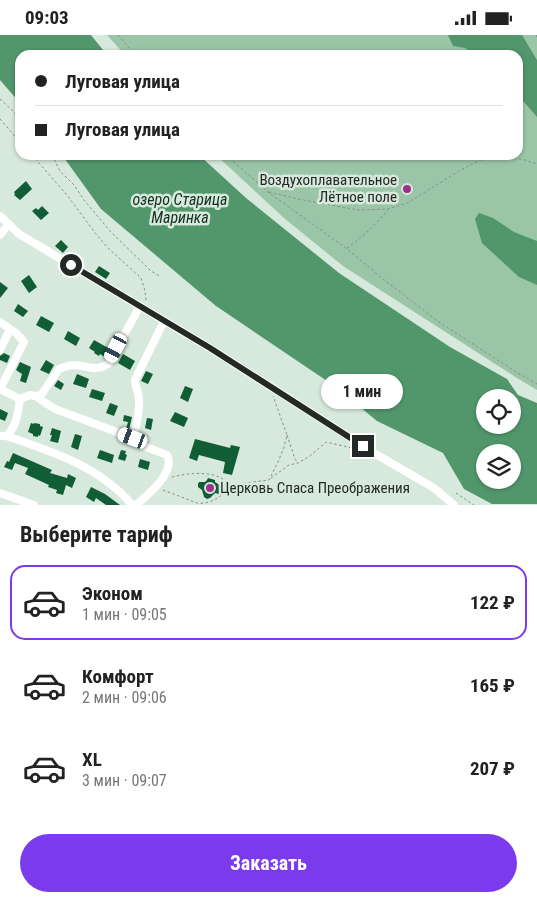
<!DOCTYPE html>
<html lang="ru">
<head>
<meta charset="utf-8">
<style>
  body { margin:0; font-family:"Roboto Condensed",sans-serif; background:#f6f6f6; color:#222; height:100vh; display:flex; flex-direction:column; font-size:19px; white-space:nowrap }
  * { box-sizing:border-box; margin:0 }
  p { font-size:16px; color:#767676 }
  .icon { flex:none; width:28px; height:28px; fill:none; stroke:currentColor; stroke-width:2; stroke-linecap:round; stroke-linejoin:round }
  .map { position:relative; height:470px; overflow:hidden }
  .panel { display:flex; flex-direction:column; background:#fff; flex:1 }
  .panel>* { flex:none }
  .hud { position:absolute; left:15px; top:15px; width:508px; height:110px; border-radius:15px; box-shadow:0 1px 4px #0004; display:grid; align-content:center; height:110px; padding:0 20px; background:#fff }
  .controls { position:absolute; left:476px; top:354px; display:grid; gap:10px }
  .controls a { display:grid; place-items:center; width:45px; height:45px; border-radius:50%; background:#fff; box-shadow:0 1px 4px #0004; font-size:25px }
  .end { position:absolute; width:22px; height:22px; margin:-11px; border:6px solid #232925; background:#fff; box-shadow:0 0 0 2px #fff }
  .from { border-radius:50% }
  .bubble { position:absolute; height:35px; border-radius:18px; background:#fff; box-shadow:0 1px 4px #0004; font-size:16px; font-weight:700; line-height:35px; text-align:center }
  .car { position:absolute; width:15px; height:30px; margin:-15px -8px; border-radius:6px; box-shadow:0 0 4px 1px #0007; background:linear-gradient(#fff 24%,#345 0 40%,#fff 0 76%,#345 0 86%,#fff 0) }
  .hud b { display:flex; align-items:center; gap:18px; height:48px; font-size:19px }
  .hud b+b { border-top:1px solid #e0e0e0 }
  .hud i { width:12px; height:12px; background:#222 }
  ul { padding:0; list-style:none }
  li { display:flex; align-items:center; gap:15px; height:75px; margin:0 10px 8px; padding:0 10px; border:2px solid transparent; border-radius:15px }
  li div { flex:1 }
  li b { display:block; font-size:19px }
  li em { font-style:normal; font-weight:700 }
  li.current { border-color:#7c3aed }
  li>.icon { width:45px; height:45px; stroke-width:1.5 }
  h2 { padding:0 20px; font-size:22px; line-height:60px }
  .action { display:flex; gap:10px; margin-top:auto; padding:10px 20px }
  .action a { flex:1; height:58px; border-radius:30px; background:#7c3aed; color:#fff; font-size:20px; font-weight:700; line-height:58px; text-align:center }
  .status { display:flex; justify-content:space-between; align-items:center; height:35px; padding:0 25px; background:#fff; direction:ltr }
  .status svg { height:14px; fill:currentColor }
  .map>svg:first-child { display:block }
  .green { fill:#9ac5a7 }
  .water { fill:#52976c; fill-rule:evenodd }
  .building { fill:#115d35 }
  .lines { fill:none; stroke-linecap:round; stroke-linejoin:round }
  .path { stroke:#838f87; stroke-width:1; stroke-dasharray:2.5 2.5; stroke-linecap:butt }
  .minor { stroke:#fff; stroke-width:8 }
  .route { stroke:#232925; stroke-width:6 }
  .poi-dot { fill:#9f2f8e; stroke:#d7e8dc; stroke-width:2 }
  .labels { text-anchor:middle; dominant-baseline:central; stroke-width:5; stroke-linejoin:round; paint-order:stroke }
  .poi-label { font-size:15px; fill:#232925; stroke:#d7e8dc; text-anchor:end }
  .water-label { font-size:16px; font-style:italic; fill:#12311e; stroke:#d7e8dc }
</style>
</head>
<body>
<div class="status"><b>09:03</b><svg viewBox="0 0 49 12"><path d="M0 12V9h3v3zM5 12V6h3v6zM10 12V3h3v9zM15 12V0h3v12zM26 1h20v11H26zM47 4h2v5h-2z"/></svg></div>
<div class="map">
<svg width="537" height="470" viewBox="0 0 537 470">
  <rect width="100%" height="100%" fill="#d7e8dc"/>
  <polygon class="green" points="107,0 537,0 537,355 517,343 343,231 284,183 216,120 518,120 518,20 125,20"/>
  <g class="water">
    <polygon points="0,0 91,0 107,20 20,20 20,68 0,45"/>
    <polygon points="448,0 522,0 537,25 537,82 518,60 518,20 474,20 465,13 453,11"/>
    <path d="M62,120H199L246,163L339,238L450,312L507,344L518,360L537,368V469H492L464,454L443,418L377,386L333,350L216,271L101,174ZM512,362V390H485V362ZM485,418H512V445H485Z"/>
    <polygon points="479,178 493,183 514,197 537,206 537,250 519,242 482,208 475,184"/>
  </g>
  <g class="building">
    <polygon points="26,146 32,154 20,165 14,160 15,159 14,157"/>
    <polygon points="42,171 49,178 41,185 32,176 36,173 38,175"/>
    <polygon points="61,205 68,212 63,218 55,211"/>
    <polygon points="99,231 110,238 106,244 95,237"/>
    <polygon points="29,240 37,252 29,258 21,246"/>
    <polygon points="0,247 8,253 0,263"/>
    <polygon points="18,269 28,276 23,282 14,276"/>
    <polygon points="41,281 54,288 49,297 36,290"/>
    <polygon points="68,296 80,303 76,311 64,304"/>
    <polygon points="94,305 110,314 105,322 100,319 99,321 94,318 95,317 89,313"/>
    <polygon points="4,318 10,321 7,328 0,325 0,321"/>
    <polygon points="123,319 135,326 130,335 118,328"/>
    <polygon points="46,325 54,330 49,339 40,335"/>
    <polygon points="20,327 31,332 26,348 20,346 22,339 16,335"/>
    <polygon points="146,336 153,339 148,349 141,346"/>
    <polygon points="77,339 89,344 86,353 73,349"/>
    <polygon points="58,345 64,349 61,355 54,351"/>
    <polygon points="185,351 193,354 188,367 180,363"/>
    <polygon points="92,354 105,358 102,366 89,362"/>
    <polygon points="110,368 118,371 114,381 106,378"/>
    <polygon points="0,374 8,378 5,386 0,384"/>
    <polygon points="175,377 188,383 184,392 170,386"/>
    <polygon points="124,380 132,382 129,395 126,394 128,387 123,386"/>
    <polygon points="147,383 153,384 151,395 145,393"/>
    <polygon points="31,388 34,389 34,388 40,389 40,391 43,392 40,401 38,400 38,402 33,401 33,399 28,397"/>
    <polygon points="52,393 61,396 58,408 50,406 52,400 50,400"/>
    <polygon points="75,399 82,401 78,415 71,412"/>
    <polygon points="195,404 230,413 231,410 240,412 232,440 223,438 225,427 199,420 197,426 189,423"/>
    <polygon points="100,415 114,420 112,428 97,423"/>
    <polygon points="121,415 126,416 125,419 127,420 125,426 118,424"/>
    <polygon points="13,418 52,435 50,438 67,443 68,439 76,443 72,453 66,450 63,460 56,458 57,455 48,452 49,450 25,439 28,433 15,428 12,435 4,432 7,426 9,427"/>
    <polygon points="140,424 150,427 148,435 138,432"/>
    <polygon points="208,443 215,445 215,447 221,451 219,459 215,458 210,463 207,464 204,462 202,455 198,452 198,449 199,447 205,447 207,445"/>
    <polygon points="91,452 105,459 120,470 106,470 96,463 94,467 86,462"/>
  </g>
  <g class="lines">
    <g class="path">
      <polyline points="118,0 135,20"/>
      <polyline points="536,0 537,2"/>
      <polyline points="0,64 14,77 20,88"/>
      <polyline points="0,84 20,107"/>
      <polyline points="32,120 67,160 96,199 108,213 141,243 145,256 146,266"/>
      <polyline points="52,120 60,136 74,150 84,165 110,196 151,236 161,242"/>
      <polyline points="226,120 268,157 347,214 388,248 439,287 516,337 537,349"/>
      <polyline points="269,157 298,164 358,175 388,174 407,168 459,136 480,125 503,121 525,125 537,129"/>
      <path d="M347,213C363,202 375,190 388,175"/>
      <polyline points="287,400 295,424 298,428"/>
      <path d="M172,442C189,438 217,434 229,450"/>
      <polyline points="271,443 289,430 298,428 310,421 326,407 352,413"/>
      <path d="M163,455L197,468C210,470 224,461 229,450L269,445L278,427L284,412L287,400L273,361"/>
      <polyline points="456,458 474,470"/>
    </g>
    <g class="minor">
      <polyline points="0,181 19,199 210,313 379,421 434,453 454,470"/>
      <polyline points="0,200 9,189"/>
      <polyline points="0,287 16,298 24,307 0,354"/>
      <polyline points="0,315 10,294"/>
      <polyline points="0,354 20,364 30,360 36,361 41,365 55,374 133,403"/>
      <path d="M36,361L41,360L59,334C64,332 69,330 75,330C88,331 96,337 108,329L140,271"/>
      <path d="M0,401H6C51,416 101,432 132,470"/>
      <path d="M6,401C17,392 18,377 20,364"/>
      <polyline points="0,458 34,470"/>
      <path d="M136,470C148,460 176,437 167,420L146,412L133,403C136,391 140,378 139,365C139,358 135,352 135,345L164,286"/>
    </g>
  </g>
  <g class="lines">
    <polyline class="route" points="71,230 210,313 363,411"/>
  </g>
  <g class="poi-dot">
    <circle cx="407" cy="154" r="5"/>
    <circle cx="210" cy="453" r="5"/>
  </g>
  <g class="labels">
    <g class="poi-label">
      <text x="397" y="145">Воздухоплавательное<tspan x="397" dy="17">Лётное поле</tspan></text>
      <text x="220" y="453" text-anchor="start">Церковь Спаса Преображения</text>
    </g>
    <g class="water-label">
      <text x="180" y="164">озеро Старица<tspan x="180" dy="18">Маринка</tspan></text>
    </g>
  </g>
</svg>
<div class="controls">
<a><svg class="icon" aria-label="locate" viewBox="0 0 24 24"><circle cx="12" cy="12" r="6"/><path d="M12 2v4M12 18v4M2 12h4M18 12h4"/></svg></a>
<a><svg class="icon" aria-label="layers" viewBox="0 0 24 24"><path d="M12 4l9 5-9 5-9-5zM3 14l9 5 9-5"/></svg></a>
</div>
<i class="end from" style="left:71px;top:230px"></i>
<i class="end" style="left:363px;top:411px"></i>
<div class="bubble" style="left:321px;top:339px;width:82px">1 мин</div>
<i class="car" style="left:116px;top:313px;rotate:208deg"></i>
<i class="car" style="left:133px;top:403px;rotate:291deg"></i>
<div class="hud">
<b><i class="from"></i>Луговая улица</b>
<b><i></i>Луговая улица</b>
</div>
</div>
<section class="panel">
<h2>Выберите тариф</h2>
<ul>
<li class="current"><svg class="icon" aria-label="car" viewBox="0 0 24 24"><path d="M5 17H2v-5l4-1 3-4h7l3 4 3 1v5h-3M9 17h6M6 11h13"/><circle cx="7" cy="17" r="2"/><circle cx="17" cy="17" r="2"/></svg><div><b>Эконом</b><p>1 мин · 09:05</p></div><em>122 ₽</em></li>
<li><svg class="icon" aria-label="car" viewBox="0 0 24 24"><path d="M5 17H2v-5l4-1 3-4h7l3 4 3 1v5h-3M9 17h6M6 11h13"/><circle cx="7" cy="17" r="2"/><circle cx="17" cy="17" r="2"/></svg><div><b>Комфорт</b><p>2 мин · 09:06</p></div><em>165 ₽</em></li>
<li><svg class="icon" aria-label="car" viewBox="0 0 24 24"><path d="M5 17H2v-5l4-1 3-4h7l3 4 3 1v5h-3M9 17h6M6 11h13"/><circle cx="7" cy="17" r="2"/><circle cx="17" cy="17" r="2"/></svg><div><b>XL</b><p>3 мин · 09:07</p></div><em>207 ₽</em></li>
</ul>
<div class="action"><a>Заказать</a></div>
</section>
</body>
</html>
